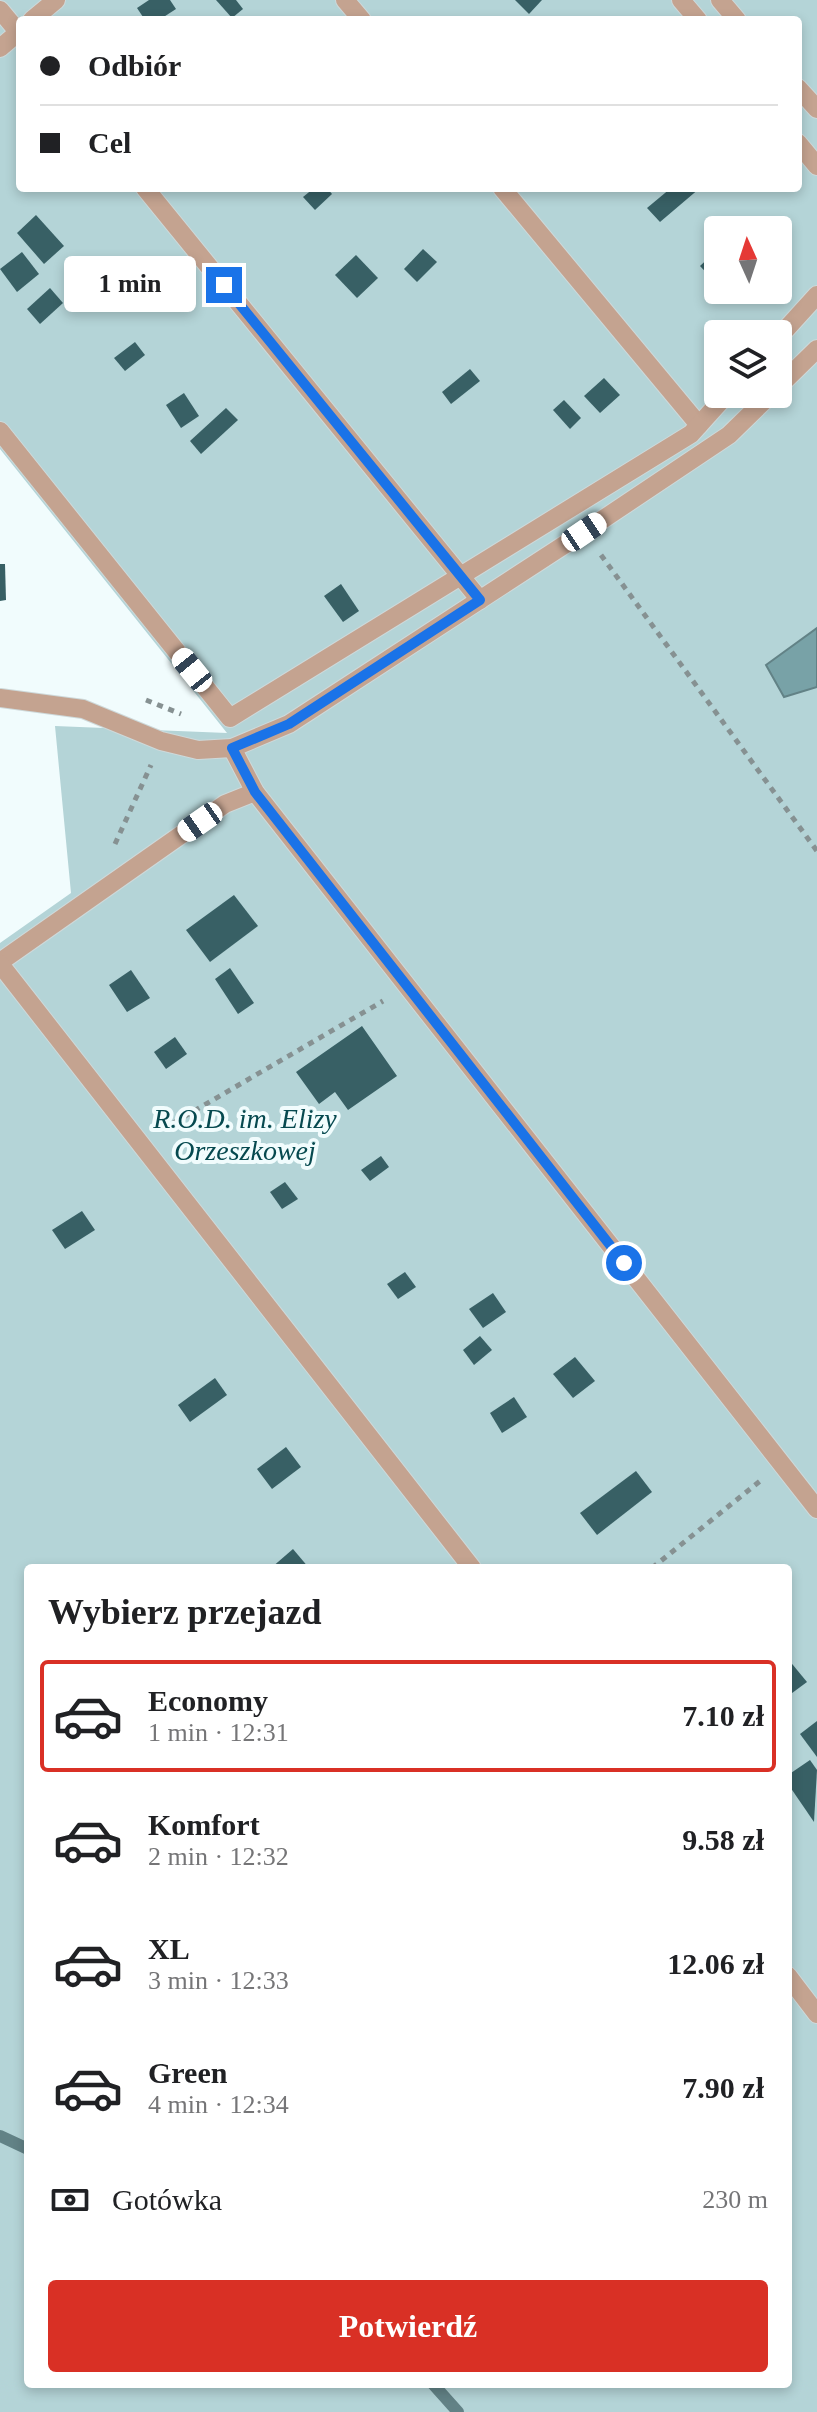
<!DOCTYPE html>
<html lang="pl">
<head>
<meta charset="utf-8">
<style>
  body { margin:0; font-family:"Times New Roman",serif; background:#f6f6f6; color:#202124; height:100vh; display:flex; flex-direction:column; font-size:30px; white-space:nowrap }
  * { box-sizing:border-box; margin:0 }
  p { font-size:26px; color:#757577 }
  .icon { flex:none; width:44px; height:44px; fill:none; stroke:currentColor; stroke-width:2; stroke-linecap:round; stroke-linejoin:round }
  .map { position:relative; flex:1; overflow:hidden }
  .details { position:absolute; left:24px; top:1564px; width:768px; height:824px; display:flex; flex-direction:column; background:#fff; border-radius:8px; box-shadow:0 4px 12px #0003 }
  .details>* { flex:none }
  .banner { position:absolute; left:16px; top:16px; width:786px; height:176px; border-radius:8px; box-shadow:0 4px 12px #0003; display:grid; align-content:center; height:176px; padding:0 24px; background:#fff }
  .needle { width:52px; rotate:357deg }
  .fabs { position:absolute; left:704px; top:216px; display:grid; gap:16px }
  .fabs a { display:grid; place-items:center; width:88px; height:88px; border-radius:8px; background:#fff; box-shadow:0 4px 12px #0003; font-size:40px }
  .end { position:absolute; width:36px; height:36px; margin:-18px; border:10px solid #1a73e8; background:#fff; box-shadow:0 0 0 4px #fff }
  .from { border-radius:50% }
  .bubble { position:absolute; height:56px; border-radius:8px; background:#fff; box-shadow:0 4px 12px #0003; font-size:26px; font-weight:600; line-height:56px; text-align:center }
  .car { position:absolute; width:24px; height:48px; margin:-24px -12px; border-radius:10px; box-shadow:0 0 6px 2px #0007; background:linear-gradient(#fff 24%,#345 0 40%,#fff 0 76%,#345 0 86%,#fff 0) }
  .banner b { display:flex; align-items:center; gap:28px; height:76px; font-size:30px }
  .banner b+b { border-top:2px solid #e0e0e0 }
  .banner i { width:20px; height:20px; background:#202124 }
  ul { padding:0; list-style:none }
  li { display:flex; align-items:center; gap:24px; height:112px; margin:0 16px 12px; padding:0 8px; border:4px solid transparent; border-radius:8px }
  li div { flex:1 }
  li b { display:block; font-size:30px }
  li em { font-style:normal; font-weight:600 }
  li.current { border-color:#d93025 }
  li>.icon { width:72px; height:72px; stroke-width:1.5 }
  h2 { padding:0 24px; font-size:36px; line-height:96px }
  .pay { display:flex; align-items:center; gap:20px; height:88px; padding:0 24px; font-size:30px }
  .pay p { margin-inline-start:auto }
  .button { display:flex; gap:16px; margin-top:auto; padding:16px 24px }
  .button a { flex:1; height:92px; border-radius:8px; background:#d93025; color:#fff; font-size:32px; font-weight:600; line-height:92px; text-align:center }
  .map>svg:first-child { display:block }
  .green { fill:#b4d4d7; fill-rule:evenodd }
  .water { fill:#78a2a7; stroke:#628286; stroke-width:2 }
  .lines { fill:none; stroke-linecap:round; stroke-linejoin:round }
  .stream { stroke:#628286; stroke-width:12 }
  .building { fill:#386065 }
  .service-casing { stroke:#ced9da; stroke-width:20 }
  .path { stroke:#869192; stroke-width:5; stroke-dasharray:6 6; stroke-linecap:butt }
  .service { stroke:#c4a390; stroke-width:18 }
  .route { stroke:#1a73e8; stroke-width:10 }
  .labels { text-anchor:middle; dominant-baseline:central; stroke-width:8; stroke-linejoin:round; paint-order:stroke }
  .park-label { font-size:28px; font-style:italic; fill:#06494f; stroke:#f1fcfd }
</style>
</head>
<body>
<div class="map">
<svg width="817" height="2412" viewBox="0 0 817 2412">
  <rect width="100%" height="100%" fill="#f1fcfd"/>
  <path class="green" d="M0,0H817V2412H0V943L71,893L55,726L227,733L0,449ZM20,20H798V188H20ZM718,230H778V290H718ZM718,334H778V394H718ZM28,1568H788V2384H28Z"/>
  <polygon class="water" points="817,628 817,687 784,697 766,665"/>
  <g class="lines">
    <g class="stream">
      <polyline points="0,2136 28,2149"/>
      <polyline points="433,2384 458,2412"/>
    </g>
  </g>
  <g class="building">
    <polygon points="149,0 170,0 176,9 159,20 145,20 137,8"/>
    <polygon points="216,0 236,0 243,9 232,18"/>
    <polygon points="515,0 542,0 529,14"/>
    <polygon points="314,188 327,188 332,194 315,210 303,197"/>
    <polygon points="671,188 700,188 660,222 647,208"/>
    <polygon points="36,215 64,246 44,264 17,233"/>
    <polygon points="423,249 437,262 417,282 404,269"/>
    <polygon points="718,249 718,285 700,266"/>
    <polygon points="22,252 39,274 17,292 0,269"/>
    <polygon points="356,255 378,278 357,298 335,275"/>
    <polygon points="50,288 63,303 40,324 27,309"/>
    <polygon points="135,342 145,355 125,371 114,358"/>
    <polygon points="470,369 480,381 451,404 442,392"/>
    <polygon points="604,378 620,395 600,413 584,396"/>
    <polygon points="184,393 199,416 181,428 166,405"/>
    <polygon points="564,400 581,418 570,429 553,410"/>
    <polygon points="226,408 238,420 201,454 190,441"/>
    <polygon points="0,564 5,564 6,600 0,601"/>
    <polygon points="341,584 359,611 343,622 324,596"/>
    <polygon points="234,895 258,926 210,962 186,930"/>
    <polygon points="230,968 254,1003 238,1014 215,979"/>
    <polygon points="131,970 150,998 127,1012 109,985"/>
    <polygon points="362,1026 397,1076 348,1110 335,1092 319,1104 296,1072"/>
    <polygon points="175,1037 187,1054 166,1069 154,1052"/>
    <polygon points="381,1156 389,1167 370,1181 361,1170"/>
    <polygon points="285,1182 298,1199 282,1209 270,1192"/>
    <polygon points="82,1211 95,1230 65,1249 52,1230"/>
    <polygon points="405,1272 416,1287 398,1299 387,1284"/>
    <polygon points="493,1293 506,1312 483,1328 469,1309"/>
    <polygon points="480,1336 492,1350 474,1365 463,1350"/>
    <polygon points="575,1357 595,1381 573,1398 553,1374"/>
    <polygon points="215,1378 227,1395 190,1422 178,1405"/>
    <polygon points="514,1397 527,1417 502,1433 490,1413"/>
    <polygon points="286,1447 301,1467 272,1489 257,1469"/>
    <polygon points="636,1471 652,1492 597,1535 580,1513"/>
    <polygon points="293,1549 309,1568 271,1568"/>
    <polygon points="788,1659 807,1682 788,1696"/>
    <polygon points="817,1721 817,1757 800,1734"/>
    <polygon points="810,1760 817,1770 814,1822 788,1784 788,1775"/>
  </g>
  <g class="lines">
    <defs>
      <g id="service">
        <polyline points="345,0 362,20"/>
        <polyline points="681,0 698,20"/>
        <polyline points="720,0 737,20"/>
        <polyline points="0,10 20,34"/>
        <polyline points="32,20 56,0"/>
        <polyline points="0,48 20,31"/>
        <polyline points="798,88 817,109"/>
        <polyline points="798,143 817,166"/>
        <polyline points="145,188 480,600"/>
        <polyline points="502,188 699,425"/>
        <polyline points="778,338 817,295"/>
        <polyline points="778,387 817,349"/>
        <polyline points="0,431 230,718 691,434 727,394"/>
        <polyline points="0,698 83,709 161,741 198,750 232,748 289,724 584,532 729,435 771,394"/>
        <polyline points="232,748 255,792 817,1509"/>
        <polyline points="0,962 225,804 255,792"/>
        <polyline points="0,964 472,1568"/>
        <polyline points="788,1976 817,2014"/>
      </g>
    </defs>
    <use href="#service" class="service-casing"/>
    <g class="path">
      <polyline points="601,555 817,851"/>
      <polyline points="146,700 181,714"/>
      <polyline points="115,844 151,765"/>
      <polyline points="163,1129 383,1001"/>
      <polyline points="652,1568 760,1481"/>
    </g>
    <use href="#service" class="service"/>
  </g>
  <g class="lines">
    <polyline class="route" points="224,285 480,600 289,724 232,748 255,792 624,1263"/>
  </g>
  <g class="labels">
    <g class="park-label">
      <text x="245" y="1118">R.O.D. im. Elizy<tspan x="245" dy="32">Orzeszkowej</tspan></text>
    </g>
  </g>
</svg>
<div class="fabs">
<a><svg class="needle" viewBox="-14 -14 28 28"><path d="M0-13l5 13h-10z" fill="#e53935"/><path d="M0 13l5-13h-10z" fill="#757577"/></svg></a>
<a><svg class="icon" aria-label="layers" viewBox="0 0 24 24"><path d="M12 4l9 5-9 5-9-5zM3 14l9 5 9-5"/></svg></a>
</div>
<i class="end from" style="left:624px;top:1263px"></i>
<i class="end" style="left:224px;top:285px"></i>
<div class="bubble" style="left:64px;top:256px;width:132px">1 min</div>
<i class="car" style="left:584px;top:532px;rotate:56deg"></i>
<i class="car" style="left:192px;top:670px;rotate:321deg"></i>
<i class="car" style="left:200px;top:822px;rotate:235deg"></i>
<div class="banner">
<b><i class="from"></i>Odbiór</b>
<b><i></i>Cel</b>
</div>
<section class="details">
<h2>Wybierz przejazd</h2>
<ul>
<li class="current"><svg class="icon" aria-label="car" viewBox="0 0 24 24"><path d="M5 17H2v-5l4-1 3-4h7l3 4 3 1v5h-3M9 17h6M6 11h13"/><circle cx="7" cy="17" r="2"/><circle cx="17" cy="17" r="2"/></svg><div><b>Economy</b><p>1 min · 12:31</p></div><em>7.10 zł</em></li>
<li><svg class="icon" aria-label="car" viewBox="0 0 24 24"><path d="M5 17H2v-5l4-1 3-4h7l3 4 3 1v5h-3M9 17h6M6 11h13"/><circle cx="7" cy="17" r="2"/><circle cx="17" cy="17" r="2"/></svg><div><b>Komfort</b><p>2 min · 12:32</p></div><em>9.58 zł</em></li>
<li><svg class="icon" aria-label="car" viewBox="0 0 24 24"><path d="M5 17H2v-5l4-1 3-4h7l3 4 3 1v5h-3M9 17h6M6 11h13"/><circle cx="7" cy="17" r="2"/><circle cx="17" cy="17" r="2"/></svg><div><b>XL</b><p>3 min · 12:33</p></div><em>12.06 zł</em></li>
<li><svg class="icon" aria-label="car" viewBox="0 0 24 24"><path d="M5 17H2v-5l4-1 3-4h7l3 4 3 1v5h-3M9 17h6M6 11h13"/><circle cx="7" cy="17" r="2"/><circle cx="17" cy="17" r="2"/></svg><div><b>Green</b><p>4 min · 12:34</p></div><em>7.90 zł</em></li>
</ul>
<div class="pay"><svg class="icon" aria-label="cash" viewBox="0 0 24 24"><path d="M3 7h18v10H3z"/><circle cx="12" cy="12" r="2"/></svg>Gotówka<p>230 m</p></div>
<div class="button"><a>Potwierdź</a></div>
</section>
</div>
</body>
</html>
